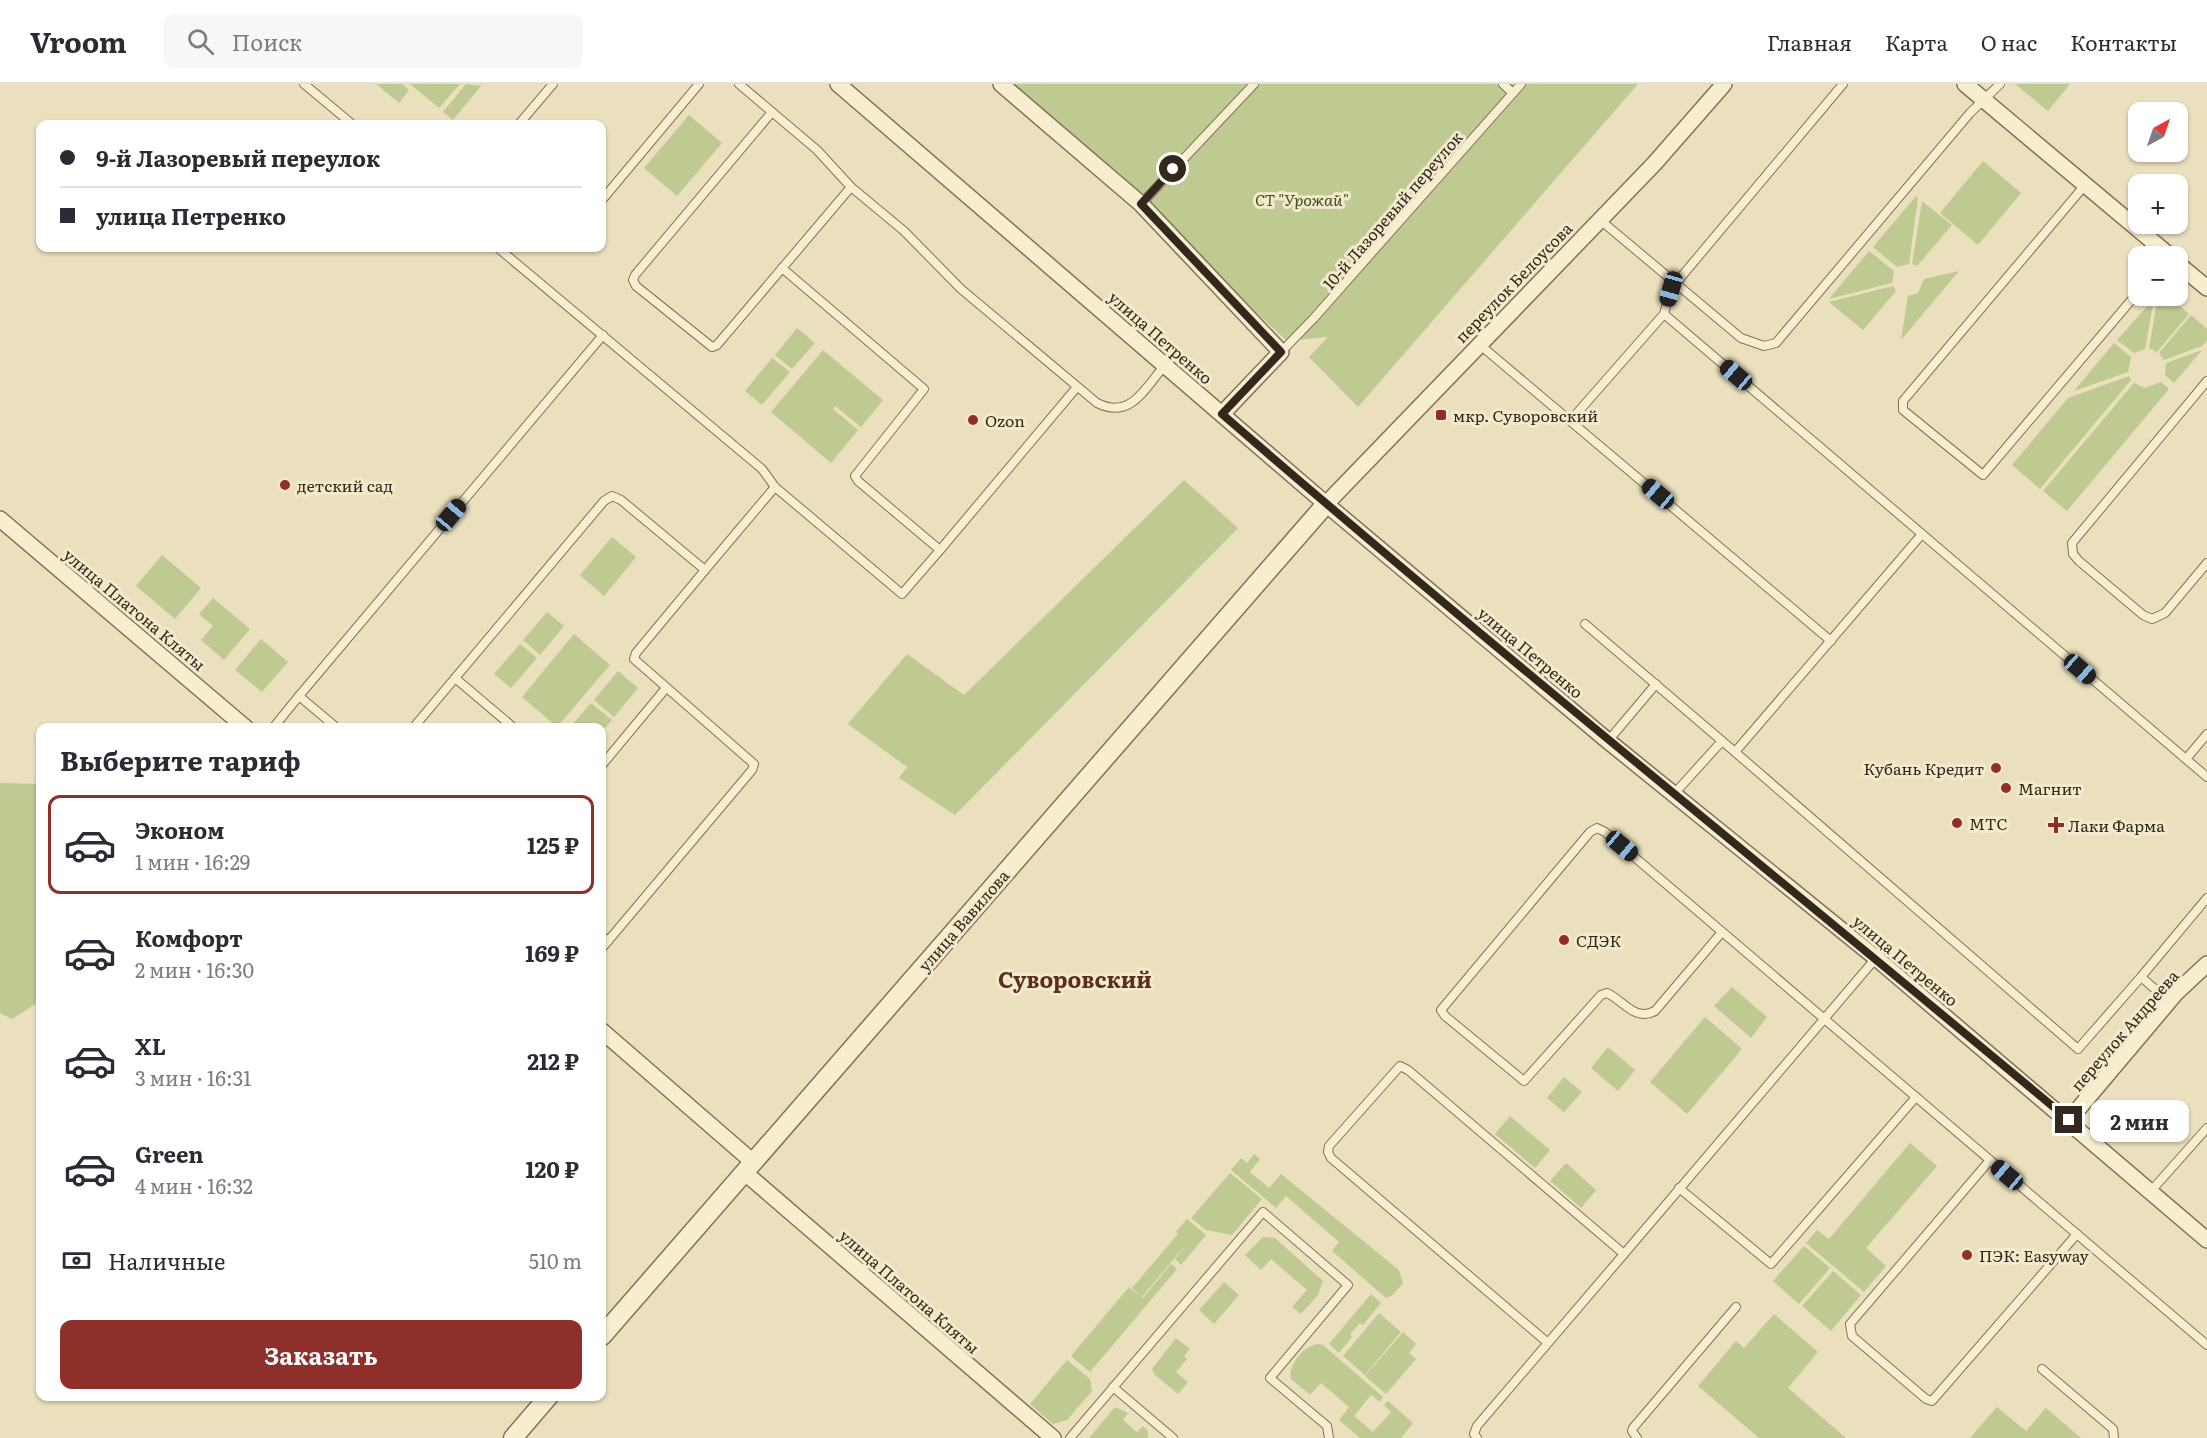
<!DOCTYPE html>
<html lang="ru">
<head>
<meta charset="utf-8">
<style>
  body { margin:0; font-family:Literata,serif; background:#f7f7f7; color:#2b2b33; height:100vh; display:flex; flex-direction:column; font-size:22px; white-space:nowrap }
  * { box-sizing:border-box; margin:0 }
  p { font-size:20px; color:#7c7c81 }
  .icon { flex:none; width:33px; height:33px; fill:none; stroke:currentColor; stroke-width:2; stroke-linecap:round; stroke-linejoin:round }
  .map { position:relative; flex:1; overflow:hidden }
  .sheet { position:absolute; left:36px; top:639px; width:570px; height:678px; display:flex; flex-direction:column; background:#fff; border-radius:12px; box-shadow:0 2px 4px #0004 }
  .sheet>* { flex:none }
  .banner { position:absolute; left:36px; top:36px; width:570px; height:132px; border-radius:12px; box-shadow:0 2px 4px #0004; display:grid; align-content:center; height:132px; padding:0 24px; background:#fff }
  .needle { width:39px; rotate:40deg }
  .buttons { position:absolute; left:2128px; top:18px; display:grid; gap:12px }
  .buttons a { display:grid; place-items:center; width:60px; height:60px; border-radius:12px; background:#fff; box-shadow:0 2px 4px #0004; font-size:30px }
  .end { position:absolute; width:27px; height:27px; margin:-14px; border:8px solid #32281b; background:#fff; box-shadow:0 0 0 3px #fff }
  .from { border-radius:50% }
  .bubble { position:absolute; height:42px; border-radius:12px; background:#fff; box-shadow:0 2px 4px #0004; font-size:20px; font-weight:700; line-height:42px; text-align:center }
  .car { position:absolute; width:18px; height:36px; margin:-18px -9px; border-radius:8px; box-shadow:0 0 4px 2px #0007; background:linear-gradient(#222 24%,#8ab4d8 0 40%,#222 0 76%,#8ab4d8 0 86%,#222 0) }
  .banner b { display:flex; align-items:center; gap:21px; height:57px; font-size:22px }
  .banner b+b { border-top:2px solid #e1e1e2 }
  .banner i { width:15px; height:15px; background:#2b2b33 }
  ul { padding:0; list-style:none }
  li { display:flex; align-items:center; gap:18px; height:99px; margin:0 12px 9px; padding:0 12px; border:3px solid transparent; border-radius:12px }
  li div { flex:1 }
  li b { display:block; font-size:22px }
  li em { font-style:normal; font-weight:700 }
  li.selected { border-color:#8f2f2a }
  li>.icon { width:54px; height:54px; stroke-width:1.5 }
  h2 { padding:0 24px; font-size:27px; line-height:72px }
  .pay { display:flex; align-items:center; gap:15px; height:66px; padding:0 24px; font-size:22px }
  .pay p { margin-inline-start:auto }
  .cta { display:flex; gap:12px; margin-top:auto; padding:12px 24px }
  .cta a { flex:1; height:69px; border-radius:12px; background:#8f2f2a; color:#fff; font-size:24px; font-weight:700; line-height:69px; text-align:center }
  header { display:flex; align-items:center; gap:36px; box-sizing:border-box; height:84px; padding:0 30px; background:#fff; border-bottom:2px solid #e1e1e2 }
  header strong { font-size:28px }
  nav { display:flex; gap:33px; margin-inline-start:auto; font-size:21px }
  .search { width:420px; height:54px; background:#f7f7f7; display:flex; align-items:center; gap:15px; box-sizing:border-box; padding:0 21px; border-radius:12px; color:#7c7c81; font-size:22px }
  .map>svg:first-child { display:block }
  .green { fill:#bfc992 }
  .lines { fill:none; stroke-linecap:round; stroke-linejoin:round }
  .service-casing { stroke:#837157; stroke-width:10 }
  .minor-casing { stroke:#837157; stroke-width:18 }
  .tertiary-casing { stroke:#837157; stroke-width:21 }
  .service { stroke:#f7eed0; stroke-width:8 }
  .minor { stroke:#f7eed0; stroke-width:15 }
  .tertiary { stroke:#f7eed0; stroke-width:18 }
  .route { stroke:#32281b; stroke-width:8 }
  .poi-dot { fill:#8f2f2a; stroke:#f3eacd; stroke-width:2 }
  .labels { text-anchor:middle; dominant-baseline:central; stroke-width:6; stroke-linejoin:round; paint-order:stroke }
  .park-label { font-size:16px; font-style:italic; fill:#414e23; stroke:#f3eacd }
  .street-label { font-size:16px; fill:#32281b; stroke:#f3eacd }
  .poi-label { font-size:16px; fill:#32281b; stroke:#f3eacd; text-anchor:start }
  .district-label { font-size:22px; font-weight:bold; fill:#5d2e1d; stroke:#f3eacd }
</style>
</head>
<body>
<header>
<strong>Vroom</strong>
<div class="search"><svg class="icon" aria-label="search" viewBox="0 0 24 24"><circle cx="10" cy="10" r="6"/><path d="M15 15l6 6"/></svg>Поиск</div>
<nav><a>Главная</a><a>Карта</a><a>О нас</a><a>Контакты</a></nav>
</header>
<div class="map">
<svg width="2207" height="1354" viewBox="0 0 2207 1354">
  <rect width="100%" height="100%" fill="#ebe0bd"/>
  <g class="green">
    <polygon points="376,0 402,0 409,6 399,19"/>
    <polygon points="410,0 460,0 439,24"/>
    <polygon points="466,0 481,2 453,36 443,28"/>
    <polygon points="1006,0 1638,0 1358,323 1309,273 1328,253 1287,257"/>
    <polygon points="2015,0 2070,0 2048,27"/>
    <polygon points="689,31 722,59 677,112 644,84"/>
    <polygon points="1983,77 2021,109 1978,161 1940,129"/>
    <polygon points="1916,112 1918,114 1909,180 1897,183 1873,163"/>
    <polygon points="1922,117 1952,141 1917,182 1912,180"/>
    <polygon points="1869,167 1894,187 1892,199 1829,215"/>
    <polygon points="1959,187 1901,256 1908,212 1918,209 1924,195"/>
    <polygon points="1893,202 1896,207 1863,246 1829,218"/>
    <polygon points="2158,212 2168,212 2189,230 2157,268 2149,264"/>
    <polygon points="2154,215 2145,265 2134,269 2117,256"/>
    <polygon points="2191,231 2207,245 2207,256 2202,262 2164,276 2159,269"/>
    <polygon points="797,244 815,259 792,285 775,271"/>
    <polygon points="2114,259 2131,273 2128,288 2074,307"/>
    <polygon points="823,266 883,316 861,343 835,322 833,325 858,346 831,379 771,328"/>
    <polygon points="2202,266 2174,299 2165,291 2166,279"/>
    <polygon points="772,274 790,288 762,321 745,307"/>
    <polygon points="2129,292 2131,296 2040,405 2012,381 2068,314"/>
    <polygon points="2161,298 2169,305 2067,427 2043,407 2134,299 2145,304"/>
    <polygon points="1184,396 1238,444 955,731 899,694 907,683 848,640 907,570 964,611"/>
    <polygon points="612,453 636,473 604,512 580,491"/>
    <polygon points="162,471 201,504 175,535 136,502"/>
    <polygon points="213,514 250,545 224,576 201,556 213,542 199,530"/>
    <polygon points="547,528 564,542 540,571 523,556"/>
    <polygon points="574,550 610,581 557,643 522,613"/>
    <polygon points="261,555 288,578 262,608 235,586"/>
    <polygon points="520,560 537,574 511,604 494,590"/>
    <polygon points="618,587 638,604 614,633 594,616"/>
    <polygon points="591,619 612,636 602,648 602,644 570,643"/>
    <polygon points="0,699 40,700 40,912 37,919 12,935 0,929"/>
    <polygon points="1732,903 1767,933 1751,954 1714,922"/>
    <polygon points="1705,933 1742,965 1687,1030 1650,998"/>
    <polygon points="1608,963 1635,986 1618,1007 1591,984"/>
    <polygon points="1564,993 1582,1008 1564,1028 1547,1014"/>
    <polygon points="1510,1032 1550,1066 1535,1084 1495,1050"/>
    <polygon points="1910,1059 1937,1082 1866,1164 1886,1182 1864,1208 1806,1159 1817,1146 1829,1155"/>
    <polygon points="1254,1070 1260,1075 1250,1088 1269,1104 1281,1090 1399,1186 1403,1199 1393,1211 1386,1214 1332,1167 1339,1158 1286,1112 1276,1124 1231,1086 1241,1074 1247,1079"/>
    <polygon points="1566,1079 1596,1106 1581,1124 1550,1097"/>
    <polygon points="1230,1089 1262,1115 1232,1151 1206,1146 1191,1134"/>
    <polygon points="1187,1135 1206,1151 1181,1181 1175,1175 1188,1158 1142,1213 1132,1204 1178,1150 1176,1148"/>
    <polygon points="1263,1153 1275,1154 1323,1197 1318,1211 1301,1230 1292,1223 1307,1206 1271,1175 1261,1186 1245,1171"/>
    <polygon points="1804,1162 1830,1184 1799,1220 1773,1197"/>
    <polygon points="1171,1180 1177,1185 1090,1288 1071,1272 1129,1203 1143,1214"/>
    <polygon points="1833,1187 1861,1211 1831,1247 1802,1222"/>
    <polygon points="1224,1198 1239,1211 1214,1240 1199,1226"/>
    <polygon points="1371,1210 1381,1219 1363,1241 1360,1239 1350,1250 1352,1253 1339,1269 1329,1260"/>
    <polygon points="1379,1229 1401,1248 1365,1291 1343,1272"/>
    <polygon points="1774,1230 1818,1268 1788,1304 1846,1354 1759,1354 1698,1302 1736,1257 1744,1264"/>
    <polygon points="1403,1248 1416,1260 1409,1269 1416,1275 1386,1310 1365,1292"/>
    <polygon points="1176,1254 1190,1265 1184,1272 1187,1275 1176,1288 1188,1298 1178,1310 1154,1290 1152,1285"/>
    <path d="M1318,1260L1323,1261L1383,1313L1380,1318L1371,1311L1354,1332L1373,1348L1391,1328L1384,1321L1388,1317L1413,1339L1401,1354H1360L1339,1336L1349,1323L1321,1299L1310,1311L1291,1295C1288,1281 1304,1261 1318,1260Z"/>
    <polygon points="1067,1276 1090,1295 1092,1307 1067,1336 1053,1340 1030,1320"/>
    <polygon points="1115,1323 1128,1329 1123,1336 1137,1348 1143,1342 1148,1347 1148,1354 1089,1354"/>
    <polygon points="1997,1323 2026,1347 2046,1324 2081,1354 1970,1354"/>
  </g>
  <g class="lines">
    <defs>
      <g id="service">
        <polyline points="304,0 352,40"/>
        <path d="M739,0L817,66L851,103L904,147L961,205L1097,319C1131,336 1145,304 1165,281"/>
        <polyline points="1503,0 1513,9"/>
        <polyline points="772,28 635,191 633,196 636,202 712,263 717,261 851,103"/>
        <polyline points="519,40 553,0"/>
        <polyline points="2085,101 1903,317 1903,326 1983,391 2139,207"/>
        <polyline points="602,116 699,0"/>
        <polyline points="1141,120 1254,0"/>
        <polyline points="1599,135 1741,254 1764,262 1776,259 1970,29 2000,0"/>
        <polyline points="498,164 762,385 775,403 902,510 940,466"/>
        <polyline points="782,184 924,305 855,392 858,397 940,466 1077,303"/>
        <polyline points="1664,230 1671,205 1843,0"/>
        <polyline points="1479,260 1831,557"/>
        <polyline points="1281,268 1314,234 1521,0"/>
        <polyline points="2207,297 2072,459 2073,470 2079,477 2143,531 2152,535 2165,529 2207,479"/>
        <polyline points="1571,336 1664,230 2207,693"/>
        <polyline points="1922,450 1735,668 2078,965 2141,893"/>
        <polyline points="705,486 775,403"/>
        <polyline points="1585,540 1735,668"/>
        <polyline points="455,594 514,644"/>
        <polyline points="273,644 299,612"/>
        <polyline points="337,644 299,612 603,251"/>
        <polyline points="413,644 604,417 612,412 621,416 705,486 636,569 634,575 754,680 752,686 608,857"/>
        <polyline points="1608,657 1656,600"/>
        <polyline points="2186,675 2207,650"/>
        <polyline points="602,681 666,604"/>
        <polyline points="1674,710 1722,657"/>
        <path d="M1722,848L1655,927C1635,938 1623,916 1607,909L1601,911L1524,997L1445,932L1441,926L1590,748L1597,744L1605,748L2207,1261"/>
        <polyline points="602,852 608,857 602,864"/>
        <polyline points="2169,917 2141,893 2207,814"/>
        <polyline points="1990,1076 1850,1240 1852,1252 1926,1315 1932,1317 2077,1150"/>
        <polyline points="1679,1104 1771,1180 1916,1013"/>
        <polyline points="2151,1107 2207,1044"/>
        <polyline points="1624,1170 1876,874"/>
        <polyline points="2042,1285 2113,1345 2114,1354"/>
        <polyline points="1113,1303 1173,1354"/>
        <polyline points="1070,1354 1263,1128 1348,1201 1270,1294 1327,1342 1329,1354"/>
        <polyline points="1477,1354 1474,1350 1477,1342 1624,1170 1408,986 1400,982 1329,1062 1328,1068 1331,1074 1548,1259"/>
        <polyline points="1637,1354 1632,1347 1633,1344 1736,1223"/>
      </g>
      <g id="minor">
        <polyline points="838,0 1326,420 1608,657 1876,874 2207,1156"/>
        <polyline points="1001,0 1141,120 1281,268 1222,330"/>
        <polyline points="1965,0 2170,172"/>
        <polyline points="2178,180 2207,204"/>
        <polyline points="1326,420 1654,80 1724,0"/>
        <polyline points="0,435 246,644"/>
        <polyline points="602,947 753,1078"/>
        <polyline points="2069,1036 2176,909 2207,880"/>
        <polyline points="744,1088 1053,1354"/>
      </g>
      <g id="tertiary">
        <polyline points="602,1252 1326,420"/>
        <polyline points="513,1354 549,1312"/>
      </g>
    </defs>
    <use href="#service" class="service-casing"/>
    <use href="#minor" class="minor-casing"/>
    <use href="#tertiary" class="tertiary-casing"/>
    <use href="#service" class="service"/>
    <use href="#minor" class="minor"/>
    <use href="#tertiary" class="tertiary"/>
  </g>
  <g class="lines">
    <path class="route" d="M1173,85L1141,120L1281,268L1222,330C1500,571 1787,800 2069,1036"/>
  </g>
  <g class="poi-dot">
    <rect x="1435" y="325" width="12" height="12" rx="3"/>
    <circle cx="973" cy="336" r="6"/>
    <circle cx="285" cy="401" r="6"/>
    <circle cx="1996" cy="684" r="6"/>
    <circle cx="2006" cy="704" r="6"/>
    <circle cx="1957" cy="739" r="6"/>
    <path d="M2053 732h6v6h6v6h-6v6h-6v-6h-6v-6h6z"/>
    <circle cx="1564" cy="856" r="6"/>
    <circle cx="1967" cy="1171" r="6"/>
  </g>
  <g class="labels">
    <g class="park-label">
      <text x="1302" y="115">СТ "Урожай"</text>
    </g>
    <g class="street-label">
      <text transform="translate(1392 126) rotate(-49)">10-й Лазоревый переулок</text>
      <text transform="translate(1513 198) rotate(-46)">переулок Белоусова</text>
      <text transform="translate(1161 253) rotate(41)">улица Петренко</text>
      <text transform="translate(135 525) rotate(40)">улица Платона Кляты</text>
      <text transform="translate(1531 568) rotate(40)">улица Петренко</text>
      <text transform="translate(963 836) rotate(-49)">улица Вавилова</text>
      <text transform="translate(1906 876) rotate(40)">улица Петренко</text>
      <text transform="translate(2124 946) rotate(-49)">переулок Андреева</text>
      <text transform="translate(910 1207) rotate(41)">улица Платона Кляты</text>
    </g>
    <g class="poi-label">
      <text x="1453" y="331">мкр. Суворовский</text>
      <text x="985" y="336">Ozon</text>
      <text x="297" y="401">детский сад</text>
      <text x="1984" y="684" text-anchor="end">Кубань Кредит</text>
      <text x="2018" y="704">Магнит</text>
      <text x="1969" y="739">МТС</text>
      <text x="2068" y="741">Лаки Фарма</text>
      <text x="1576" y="856">СДЭК</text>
      <text x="1979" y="1171">ПЭК: Easyway</text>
    </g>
    <g class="district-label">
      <text x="1075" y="894">Суворовский</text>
    </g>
  </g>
</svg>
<div class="buttons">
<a><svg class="needle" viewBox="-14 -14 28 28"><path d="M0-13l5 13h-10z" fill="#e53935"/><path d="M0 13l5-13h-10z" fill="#7c7c81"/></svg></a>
<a>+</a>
<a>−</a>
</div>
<i class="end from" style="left:1173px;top:85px"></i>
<i class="end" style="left:2069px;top:1036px"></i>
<div class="bubble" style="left:2090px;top:1016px;width:99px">2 мин</div>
<i class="car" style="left:1671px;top:205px;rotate:196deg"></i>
<i class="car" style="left:1736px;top:291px;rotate:310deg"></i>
<i class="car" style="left:1658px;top:410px;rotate:310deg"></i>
<i class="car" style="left:451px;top:431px;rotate:40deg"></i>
<i class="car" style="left:2080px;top:585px;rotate:131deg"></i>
<i class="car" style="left:1622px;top:762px;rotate:130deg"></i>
<i class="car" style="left:2007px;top:1091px;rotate:310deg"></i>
<div class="banner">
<b><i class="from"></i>9-й Лазоревый переулок</b>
<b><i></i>улица Петренко</b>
</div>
<section class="sheet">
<h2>Выберите тариф</h2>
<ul>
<li class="selected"><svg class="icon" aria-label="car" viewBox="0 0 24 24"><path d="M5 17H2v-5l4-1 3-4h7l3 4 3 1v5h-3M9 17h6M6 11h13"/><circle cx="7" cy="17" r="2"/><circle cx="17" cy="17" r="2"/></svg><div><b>Эконом</b><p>1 мин · 16:29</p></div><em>125 ₽</em></li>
<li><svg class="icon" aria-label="car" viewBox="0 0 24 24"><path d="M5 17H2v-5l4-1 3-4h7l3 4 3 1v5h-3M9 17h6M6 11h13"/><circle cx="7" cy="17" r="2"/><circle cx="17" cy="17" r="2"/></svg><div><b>Комфорт</b><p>2 мин · 16:30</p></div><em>169 ₽</em></li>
<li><svg class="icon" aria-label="car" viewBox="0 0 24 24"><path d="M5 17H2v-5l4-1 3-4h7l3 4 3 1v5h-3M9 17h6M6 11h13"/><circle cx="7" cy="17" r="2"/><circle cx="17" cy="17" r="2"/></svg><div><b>XL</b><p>3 мин · 16:31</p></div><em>212 ₽</em></li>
<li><svg class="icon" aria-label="car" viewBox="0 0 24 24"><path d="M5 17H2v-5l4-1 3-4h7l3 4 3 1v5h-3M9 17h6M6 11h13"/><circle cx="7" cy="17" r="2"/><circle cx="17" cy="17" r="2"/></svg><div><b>Green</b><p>4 мин · 16:32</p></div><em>120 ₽</em></li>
</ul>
<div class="pay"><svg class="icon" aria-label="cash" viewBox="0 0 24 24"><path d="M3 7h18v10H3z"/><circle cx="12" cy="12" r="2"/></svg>Наличные<p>510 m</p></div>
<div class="cta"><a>Заказать</a></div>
</section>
</div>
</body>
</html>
